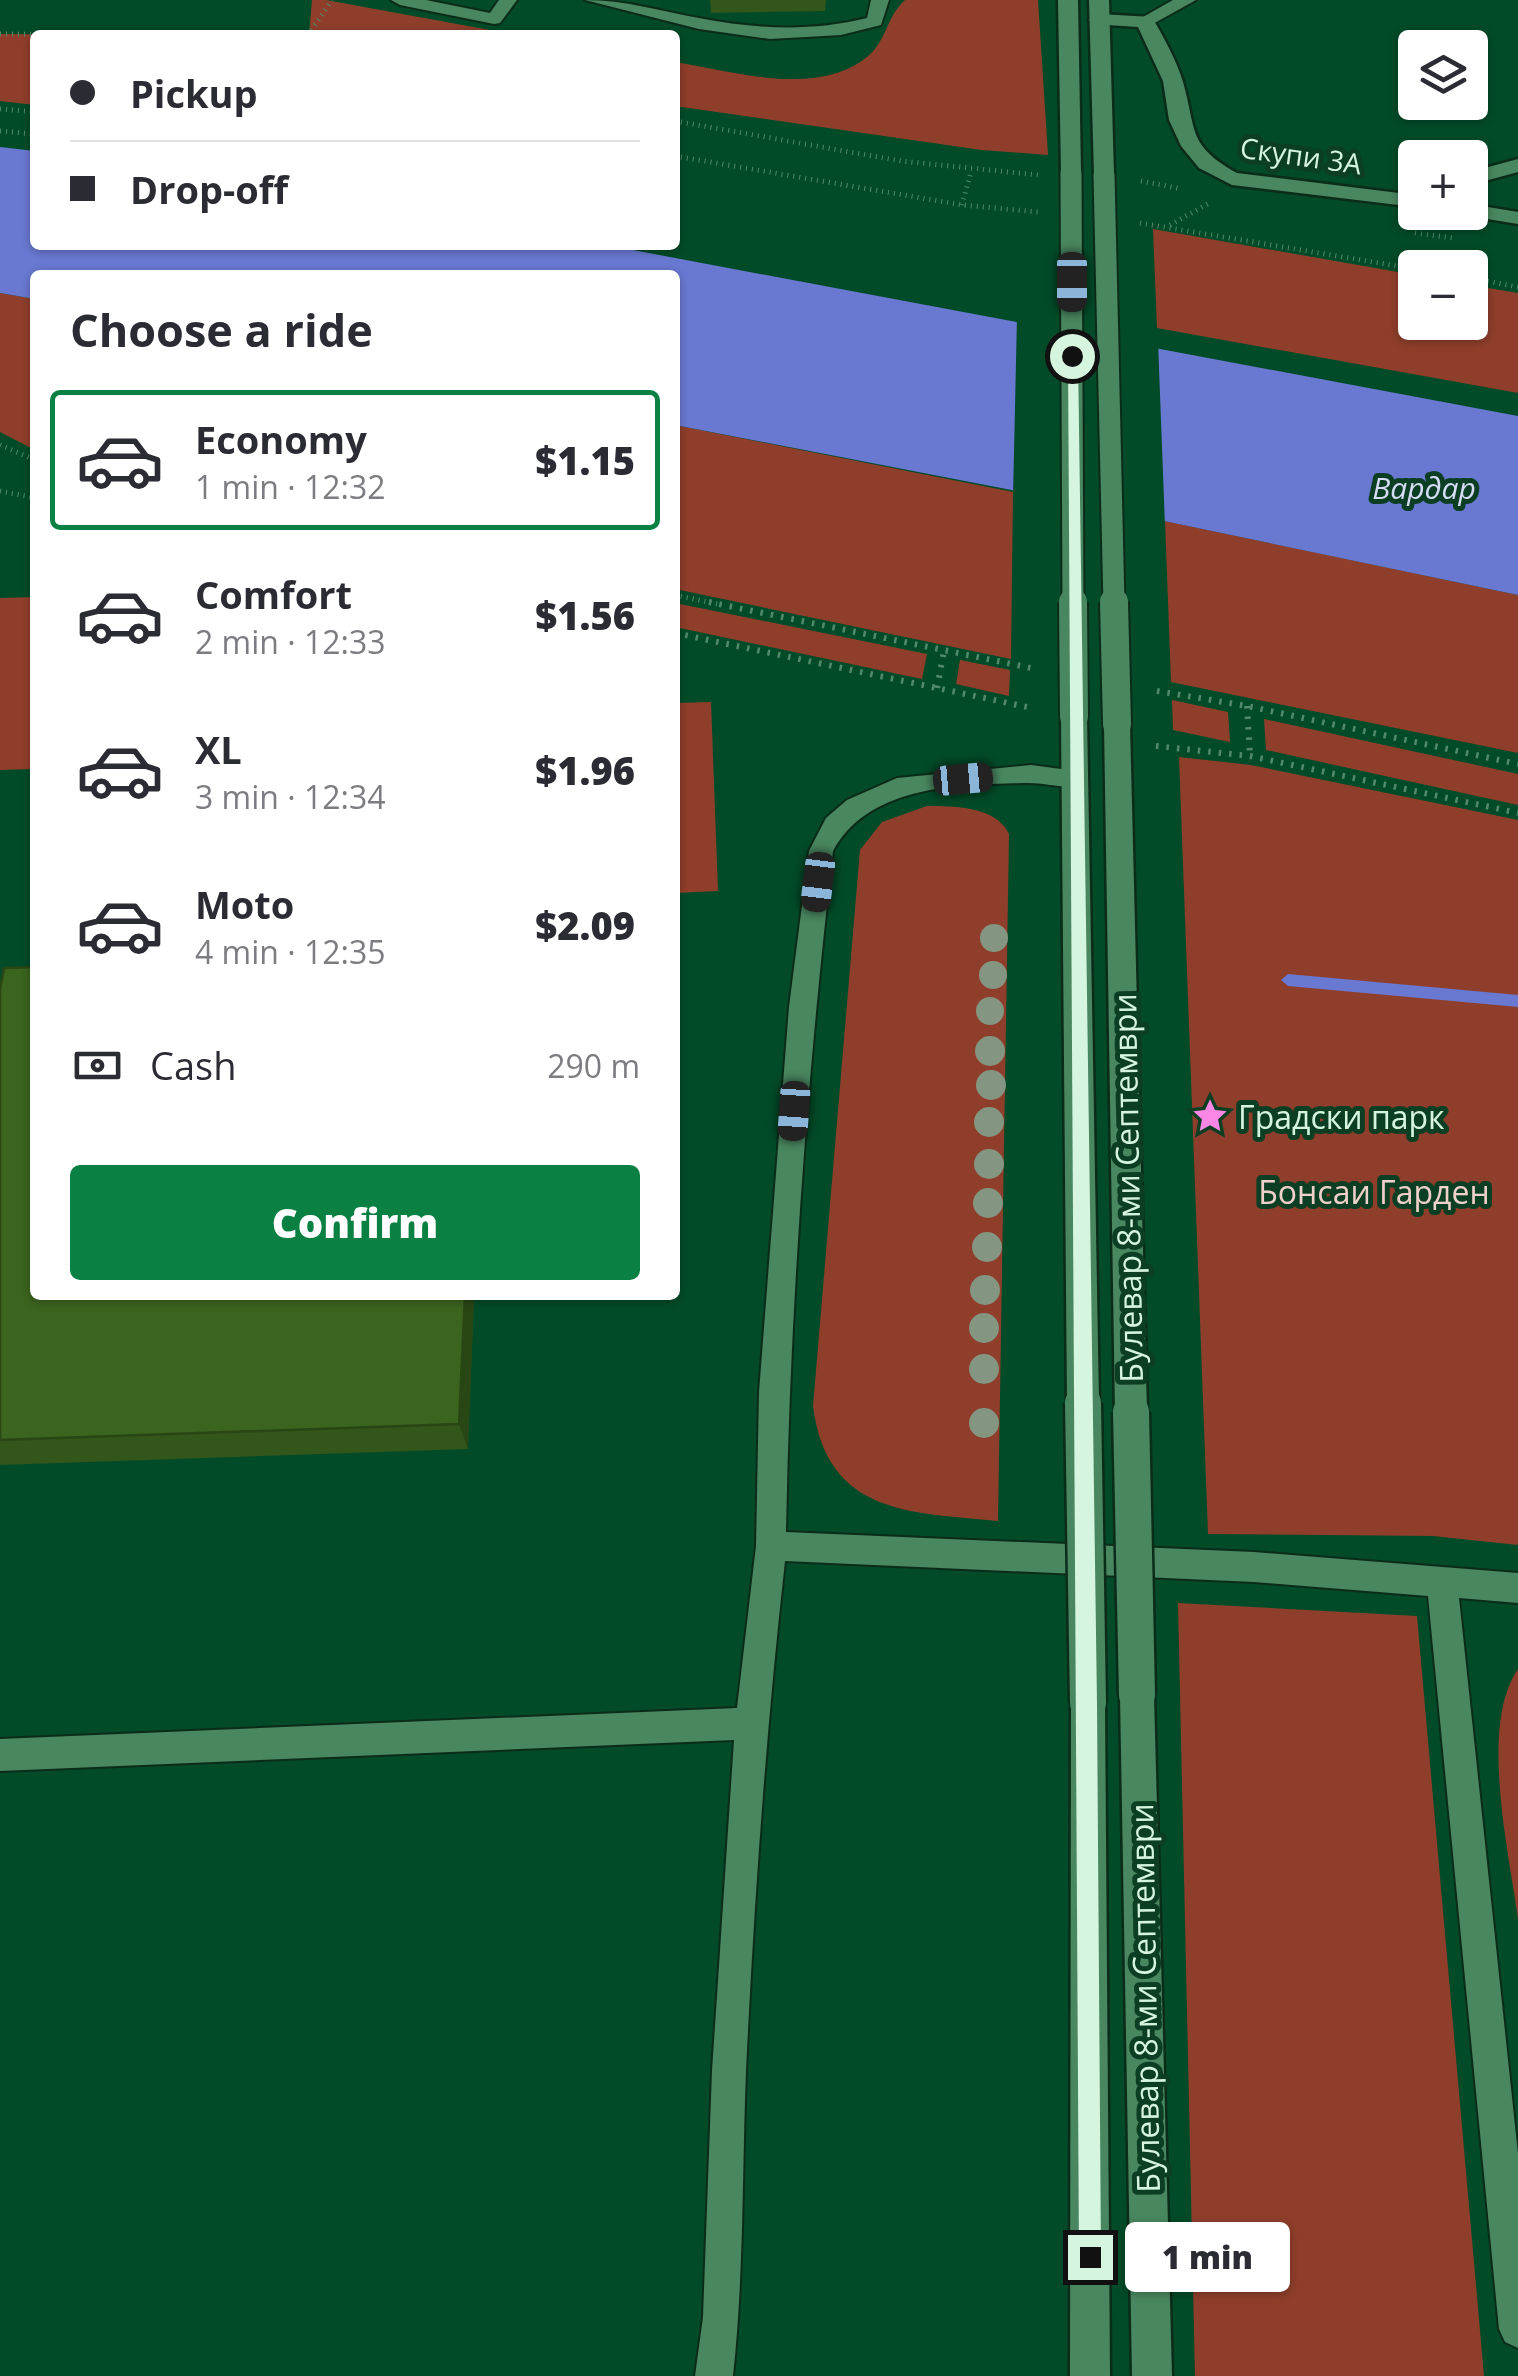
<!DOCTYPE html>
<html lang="en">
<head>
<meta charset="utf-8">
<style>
  body { margin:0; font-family:"Open Sans",sans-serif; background:#f2f2f3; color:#2b2b33; height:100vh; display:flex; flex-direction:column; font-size:38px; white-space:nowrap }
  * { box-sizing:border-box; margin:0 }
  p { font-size:32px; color:#7c7c81 }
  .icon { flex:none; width:55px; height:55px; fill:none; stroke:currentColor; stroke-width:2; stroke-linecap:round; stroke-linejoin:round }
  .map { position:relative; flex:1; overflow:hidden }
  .panel { position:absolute; left:30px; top:270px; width:650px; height:1030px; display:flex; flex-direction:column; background:#fff; border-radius:10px; box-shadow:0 2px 8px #0004 }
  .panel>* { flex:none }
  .hud { position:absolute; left:30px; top:30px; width:650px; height:220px; border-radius:10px; box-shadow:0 2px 8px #0004; display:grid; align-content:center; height:220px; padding:0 40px; background:#fff }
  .buttons { position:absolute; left:1398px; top:30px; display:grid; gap:20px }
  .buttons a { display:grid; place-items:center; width:90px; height:90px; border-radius:10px; background:#fff; box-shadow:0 2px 8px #0004; font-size:50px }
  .end { position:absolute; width:45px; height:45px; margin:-22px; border:12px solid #d6f5df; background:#111; box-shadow:0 0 0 5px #111 }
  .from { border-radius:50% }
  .bubble { position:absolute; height:70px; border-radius:10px; background:#fff; box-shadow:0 2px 8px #0004; font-size:32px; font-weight:800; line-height:70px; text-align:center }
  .car { position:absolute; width:30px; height:60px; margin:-30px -15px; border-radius:12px; box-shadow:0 0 8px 2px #0007; background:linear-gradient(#222 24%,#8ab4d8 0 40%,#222 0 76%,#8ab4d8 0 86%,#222 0) }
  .hud b { display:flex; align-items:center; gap:35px; height:95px; font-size:38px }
  .hud b+b { border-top:2px solid #e1e1e2 }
  .hud i { width:25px; height:25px; background:#2b2b33 }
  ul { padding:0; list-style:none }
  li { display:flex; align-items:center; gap:30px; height:140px; margin:0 20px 15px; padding:0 20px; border:5px solid transparent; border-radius:10px }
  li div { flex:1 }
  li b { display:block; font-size:38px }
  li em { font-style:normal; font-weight:800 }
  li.current { border-color:#0b8043 }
  li>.icon { width:90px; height:90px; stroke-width:1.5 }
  h2 { padding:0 40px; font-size:45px; line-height:120px }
  .pay { display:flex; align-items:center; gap:25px; height:110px; padding:0 40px; font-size:38px }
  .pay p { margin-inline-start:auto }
  .button { display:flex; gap:20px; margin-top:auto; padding:20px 40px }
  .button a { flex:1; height:115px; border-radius:10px; background:#0b8043; color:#fff; font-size:40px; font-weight:800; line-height:115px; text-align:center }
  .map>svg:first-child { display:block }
  .green { fill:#8f3e2b }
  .water { fill:#6978d1 }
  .pier { fill:#024b28 }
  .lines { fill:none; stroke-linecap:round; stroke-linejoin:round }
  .stream { fill:#6978d1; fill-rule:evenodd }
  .lane-casing { stroke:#0b2c19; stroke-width:4 }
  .street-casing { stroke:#0b2c19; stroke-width:5 }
  .secondary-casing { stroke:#0b2c19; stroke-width:5 }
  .path-far1 { stroke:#508a6b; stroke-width:5; stroke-dasharray:1 5; stroke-linecap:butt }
  .path { stroke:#508a6b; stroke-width:6; stroke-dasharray:2.5 8; stroke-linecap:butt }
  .lane { fill:#498760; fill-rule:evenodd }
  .street { fill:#498760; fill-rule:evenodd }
  .secondary { fill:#498760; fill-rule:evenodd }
  .secondary-bridge-far2-casing { stroke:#0b2c19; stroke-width:25; stroke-linecap:butt }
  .secondary-bridge-far1-casing { stroke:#0b2c19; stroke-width:32; stroke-linecap:butt }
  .secondary-bridge-casing { stroke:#0b2c19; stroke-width:41; stroke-linecap:butt }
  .secondary-bridge-far2 { stroke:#498760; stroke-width:21 }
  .secondary-bridge-far1 { stroke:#498760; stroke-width:28 }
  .secondary-bridge { stroke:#498760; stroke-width:36 }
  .tree { fill:#849581 }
  .wall { fill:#33561a }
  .shaded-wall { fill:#294615 }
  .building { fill:#3b641e; stroke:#294615; stroke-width:2.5 }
  .route { fill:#d6f5df }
  .labels { text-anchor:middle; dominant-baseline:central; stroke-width:10; stroke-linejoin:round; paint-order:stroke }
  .far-street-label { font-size:28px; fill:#d6f5df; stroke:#0c3e23 }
  .far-water-label { font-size:30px; font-style:italic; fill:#d6dcf4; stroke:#0c3e23 }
  .poi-label { font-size:32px; fill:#d6f5df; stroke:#0c3e23; text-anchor:start }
  .street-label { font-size:32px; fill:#d6f5df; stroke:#0c3e23 }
  .park-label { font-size:32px; fill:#eed1ca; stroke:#0c3e23 }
</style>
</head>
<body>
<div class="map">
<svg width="1518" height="2376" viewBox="0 0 1518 2376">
  <rect width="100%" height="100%" fill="#024b28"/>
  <g class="green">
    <polygon points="312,0 326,0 517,35 309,35"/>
    <path d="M905,0H1038L1048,155L982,150L675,106V62C732,71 816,98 867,57C887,41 886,17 905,0Z"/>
    <polygon points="0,34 131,35 35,35 35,105 0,101"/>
    <polygon points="1153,229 1415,275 1415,322 1470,322 1470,285 1518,293 1518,393 1157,328"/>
    <polygon points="0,293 35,299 35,450 0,432"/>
    <polygon points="675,425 1013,492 1011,659 675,589"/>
    <polygon points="1165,521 1518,595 1518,753 1171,682"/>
    <polygon points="35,597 35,769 0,770 0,598"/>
    <polygon points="675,603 927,654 922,679 675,627"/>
    <polygon points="960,660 1010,670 1009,696 956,684"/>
    <polygon points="1172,700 1228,712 1230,742 1173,730"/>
    <polygon points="711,702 718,891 675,893 675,703"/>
    <polygon points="1264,719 1518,774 1518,805 1266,750"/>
    <polygon points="1179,757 1251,765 1518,820 1518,1545 1433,1536 1208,1534"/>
    <path d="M927,806C953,806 996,806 1009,834L998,1521C912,1512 827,1516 813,1406L860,850L882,822Z"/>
    <polygon points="1178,1603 1417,1616 1484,2376 1195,2376"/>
    <path d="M1518,1669V1919C1509,1851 1479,1726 1518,1669Z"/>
  </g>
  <polygon class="water" points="0,147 35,151 35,245 606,245 1518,416 1518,595 1073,502 675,425 675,275 35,275 35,299 0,293"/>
  <polygon class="pier" points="1017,317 1158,342 1165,526 1013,497"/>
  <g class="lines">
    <polygon class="stream" points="1288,974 1518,995 1518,1007 1288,986 1281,980"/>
    <defs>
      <g id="lane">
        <polygon points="391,0 426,0 490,13 499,0 517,0 500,23 494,24 400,5"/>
        <path d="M585,0C625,0 660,11 699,18C756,29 811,32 867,18L871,0H889L881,25L841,35L770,39L699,29Z"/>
        <polygon points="1173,0 1196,0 1151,25 1139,25 1136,21"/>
        <path d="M1031,765L1084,772L1087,778L1084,784C1066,790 1047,783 1029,783C962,784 869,784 833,851C807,1077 790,1305 786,1532L1254,1552L1518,1573V1603L1459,1598L1518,2154V2348L1505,2342L1499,2329L1428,1596L1254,1582L785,1561C766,1731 754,1901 746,2071C742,2173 744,2275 733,2376H695L703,2317L712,2071L734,1740L0,1771V1739L737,1708L756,1546L759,1392L789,1007L809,851L826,818L847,800L897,778Z"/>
      </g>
      <g id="street">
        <path d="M1099,14L1152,17C1163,36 1177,61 1183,82C1197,131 1187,145 1237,173L1415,195V207L1232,185L1199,168L1181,146L1169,120L1163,81L1138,27L1092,24L1089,20Z"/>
        <polygon points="1518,159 1518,172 1470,185 1470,172"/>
        <polygon points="1470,204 1518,212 1518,224 1463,215 1470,212"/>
      </g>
      <g id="secondary">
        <polygon points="1058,0 1078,0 1081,173 1071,179 1061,173"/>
        <polygon points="1089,0 1109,0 1114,175 1104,181 1094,175"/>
        <polygon points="1074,706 1083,709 1087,716 1099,1403 1094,1413 1083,1418 1072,1413 1067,1403 1061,716 1065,709"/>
        <polygon points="1117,714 1126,717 1130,724 1147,1412 1142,1422 1131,1427 1120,1422 1115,1412 1104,724 1108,717"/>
        <polygon points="1137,1678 1149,1683 1154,1695 1172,2376 1132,2376 1120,1695 1125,1683"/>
        <polygon points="1088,1686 1100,1691 1105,1703 1110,2376 1070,2376 1071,1703 1076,1691"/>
      </g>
    </defs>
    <use href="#lane" class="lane-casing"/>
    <use href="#street" class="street-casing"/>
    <use href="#secondary" class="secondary-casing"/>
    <g class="path-far1">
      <polyline points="0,34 145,35"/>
      <polyline points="308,35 332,0"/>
      <polyline points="0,109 35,112"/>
      <polyline points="675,121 901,161 1038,175"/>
      <polyline points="0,131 35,134"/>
      <polyline points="675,156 962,205 1038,212"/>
      <polyline points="1141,181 1182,189"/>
      <polyline points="962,205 971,172"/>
      <polyline points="1140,223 1415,269"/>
      <polyline points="1170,225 1211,202"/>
      <polyline points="1415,233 1453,238"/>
      <polyline points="1470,278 1518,287"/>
      <polyline points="0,445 35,460"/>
      <polyline points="0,491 35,498"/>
      <polyline points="675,595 722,605"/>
    </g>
    <g class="path">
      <polyline points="709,602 1036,669"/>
      <polyline points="675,633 1032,708"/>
      <polyline points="937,688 944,651"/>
      <polyline points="1157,691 1247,706 1518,764"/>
      <polyline points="1247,706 1250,756"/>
      <polyline points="1156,746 1250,756 1518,813"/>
    </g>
    <use href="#lane" class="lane"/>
    <use href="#street" class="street"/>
    <use href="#secondary" class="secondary"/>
    <defs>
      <g id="secondary-bridge-far2">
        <polyline points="1071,173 1073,605"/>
        <polyline points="1104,175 1114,605"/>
      </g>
      <g id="secondary-bridge-far1">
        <polyline points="1073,602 1074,716"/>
        <polyline points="1114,602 1117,724"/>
      </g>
      <g id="secondary-bridge">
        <polyline points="1083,1403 1088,1703"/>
        <polyline points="1131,1412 1137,1695"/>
      </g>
    </defs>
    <use href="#secondary-bridge-far2" class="secondary-bridge-far2-casing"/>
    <use href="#secondary-bridge-far1" class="secondary-bridge-far1-casing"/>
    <use href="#secondary-bridge" class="secondary-bridge-casing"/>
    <use href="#secondary-bridge-far2" class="secondary-bridge-far2"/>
    <use href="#secondary-bridge-far1" class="secondary-bridge-far1"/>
    <use href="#secondary-bridge" class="secondary-bridge"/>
  </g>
  <g class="tree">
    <circle cx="994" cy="938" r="14"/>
    <circle cx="993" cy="975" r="14"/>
    <circle cx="990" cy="1011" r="14"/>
    <circle cx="990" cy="1051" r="15"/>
    <circle cx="991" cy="1085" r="15"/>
    <circle cx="989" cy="1122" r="15"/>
    <circle cx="989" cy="1164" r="15"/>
    <circle cx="988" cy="1203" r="15"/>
    <circle cx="987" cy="1247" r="15"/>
    <circle cx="985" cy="1290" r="15"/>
    <circle cx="984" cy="1328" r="15"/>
    <circle cx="984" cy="1369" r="15"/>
    <circle cx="984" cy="1423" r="15"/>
  </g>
  <g class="wall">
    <polygon points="710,0 826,0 825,11 711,13"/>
    <polygon points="0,989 35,1295 474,1295 468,1449 0,1465"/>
  </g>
  <polygon class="shaded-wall" points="465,1295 474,1295 468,1449 459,1424"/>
  <polygon class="building" points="35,967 35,1295 465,1295 459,1424 0,1440 0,989 4,968"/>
  <polygon class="route" points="1068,353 1078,356 1097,1704 1101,2257 1097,2265 1090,2268 1082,2265 1079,2257"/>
  <defs>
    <symbol id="sight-bare" viewBox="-9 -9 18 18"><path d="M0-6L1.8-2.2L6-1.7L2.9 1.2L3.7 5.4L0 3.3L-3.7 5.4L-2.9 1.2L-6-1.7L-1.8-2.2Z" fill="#fb87e5" stroke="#0c3e23" stroke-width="2.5" paint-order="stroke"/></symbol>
  </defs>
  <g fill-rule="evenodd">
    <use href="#sight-bare" x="1185" y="1091" width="50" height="50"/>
  </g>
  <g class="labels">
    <g class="far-street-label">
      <text transform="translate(1301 155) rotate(8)">Скупи 3А</text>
    </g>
    <g class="far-water-label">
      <text x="1424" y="487">Вардар</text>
    </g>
    <g class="poi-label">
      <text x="1238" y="1116">Градски парк</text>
    </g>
    <g class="street-label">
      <text transform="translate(1127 1188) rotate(-91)">Булевар 8-ми Септември</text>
      <text transform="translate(1144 1998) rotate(-91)">Булевар 8-ми Септември</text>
    </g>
    <g class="park-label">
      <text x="1374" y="1191">Бонсаи Гарден</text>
    </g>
  </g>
</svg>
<div class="buttons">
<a><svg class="icon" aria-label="layers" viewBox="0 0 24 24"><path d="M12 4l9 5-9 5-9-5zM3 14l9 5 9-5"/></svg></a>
<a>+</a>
<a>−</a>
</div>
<i class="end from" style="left:1072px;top:356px"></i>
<i class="end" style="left:1090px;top:2257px"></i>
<div class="bubble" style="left:1125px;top:2222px;width:165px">1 min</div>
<i class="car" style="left:1072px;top:282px;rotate:180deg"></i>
<i class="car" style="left:963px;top:779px;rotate:85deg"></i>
<i class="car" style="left:818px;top:882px;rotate:187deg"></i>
<i class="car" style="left:794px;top:1111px;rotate:184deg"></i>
<div class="hud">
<b><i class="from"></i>Pickup</b>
<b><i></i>Drop-off</b>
</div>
<section class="panel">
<h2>Choose a ride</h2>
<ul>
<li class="current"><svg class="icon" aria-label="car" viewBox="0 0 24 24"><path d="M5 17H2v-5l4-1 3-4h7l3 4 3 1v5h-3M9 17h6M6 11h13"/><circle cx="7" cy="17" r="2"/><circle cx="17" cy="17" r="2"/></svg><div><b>Economy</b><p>1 min · 12:32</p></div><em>$1.15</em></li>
<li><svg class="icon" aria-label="car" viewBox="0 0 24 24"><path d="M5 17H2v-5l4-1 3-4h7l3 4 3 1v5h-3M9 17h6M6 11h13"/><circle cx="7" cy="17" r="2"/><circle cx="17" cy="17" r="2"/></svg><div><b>Comfort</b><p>2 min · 12:33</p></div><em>$1.56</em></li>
<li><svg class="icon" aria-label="car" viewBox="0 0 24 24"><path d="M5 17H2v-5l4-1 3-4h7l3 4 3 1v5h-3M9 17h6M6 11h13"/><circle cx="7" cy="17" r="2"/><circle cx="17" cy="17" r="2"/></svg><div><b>XL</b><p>3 min · 12:34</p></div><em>$1.96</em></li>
<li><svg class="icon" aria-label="car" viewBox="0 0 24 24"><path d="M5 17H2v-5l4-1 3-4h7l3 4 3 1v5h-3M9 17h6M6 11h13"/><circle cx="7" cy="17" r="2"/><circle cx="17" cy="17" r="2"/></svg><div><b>Moto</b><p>4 min · 12:35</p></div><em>$2.09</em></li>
</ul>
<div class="pay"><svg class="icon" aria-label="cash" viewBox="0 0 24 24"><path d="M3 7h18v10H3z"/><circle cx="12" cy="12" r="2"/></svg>Cash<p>290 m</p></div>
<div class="button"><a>Confirm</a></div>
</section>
</div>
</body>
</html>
